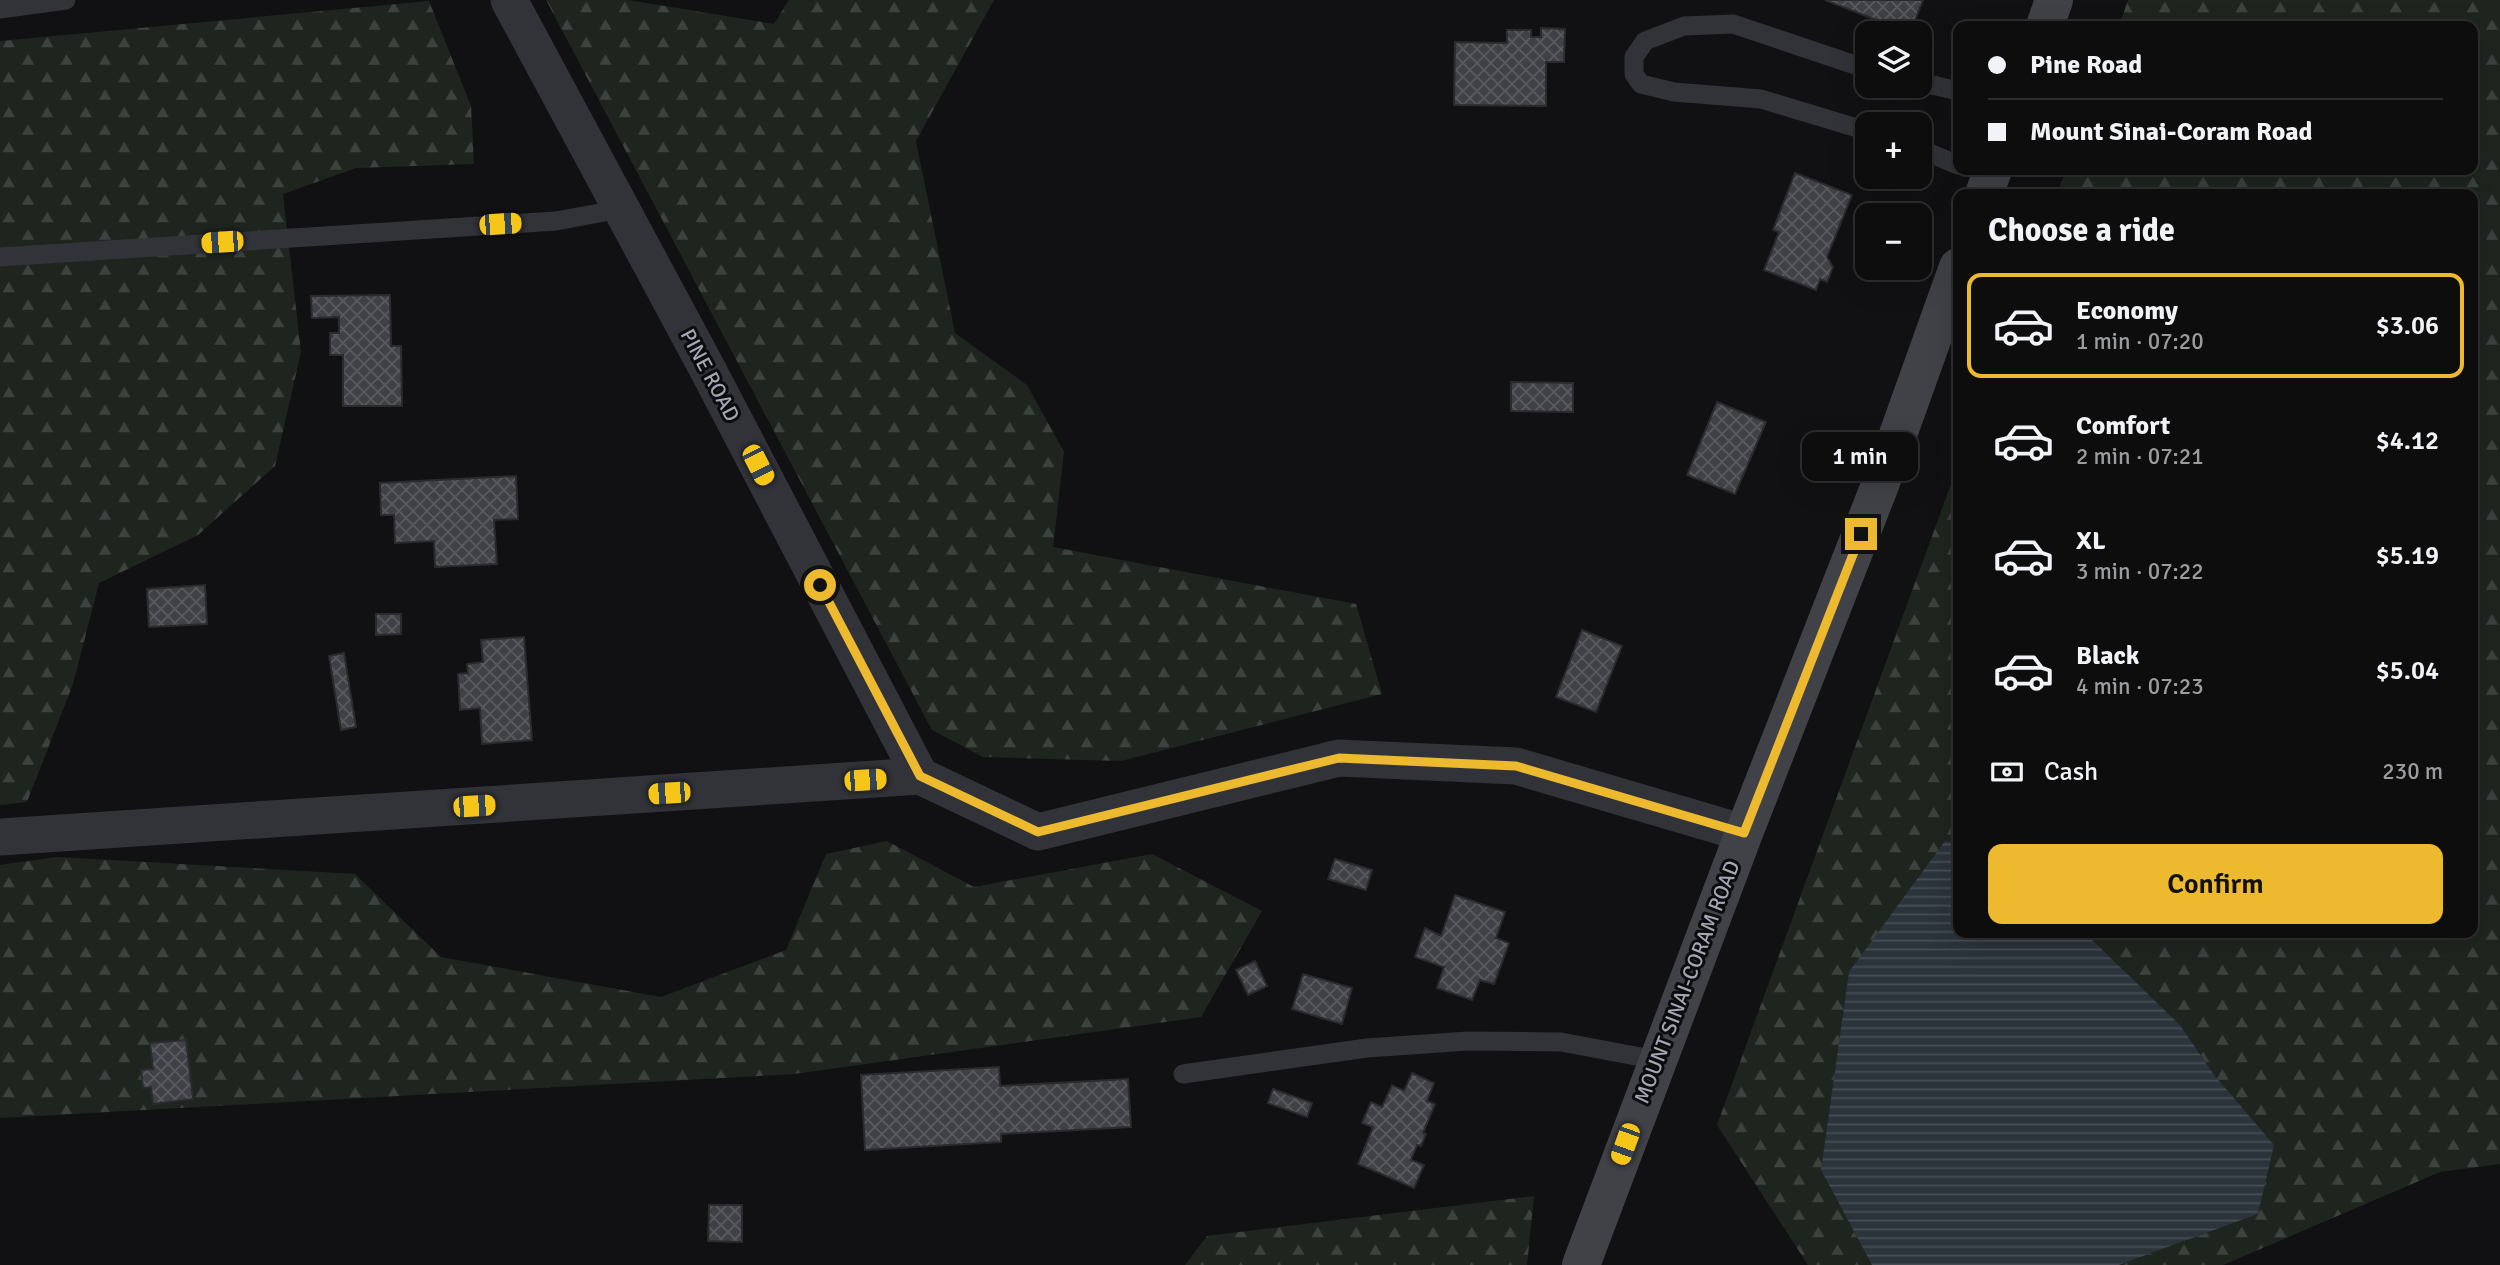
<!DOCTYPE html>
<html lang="en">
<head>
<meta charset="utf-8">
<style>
  body { margin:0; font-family:Signika,sans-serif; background:#161617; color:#f1f3f6; height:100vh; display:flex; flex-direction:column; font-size:26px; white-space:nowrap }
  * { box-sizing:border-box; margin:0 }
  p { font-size:23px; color:#9a9c9e }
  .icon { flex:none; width:38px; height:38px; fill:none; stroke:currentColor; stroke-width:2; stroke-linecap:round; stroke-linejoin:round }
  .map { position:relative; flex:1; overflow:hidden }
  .panel { position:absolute; left:1953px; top:189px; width:525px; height:749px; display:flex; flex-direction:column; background:#0d0d0e; border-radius:14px; box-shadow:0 7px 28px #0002,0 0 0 2px #2d2d2e }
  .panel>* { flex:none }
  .guide { position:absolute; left:1953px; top:21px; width:525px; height:154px; border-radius:14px; box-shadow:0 7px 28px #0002,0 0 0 2px #2d2d2e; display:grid; align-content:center; height:154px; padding:0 35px; background:#0d0d0e }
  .tools { position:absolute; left:1855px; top:21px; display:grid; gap:14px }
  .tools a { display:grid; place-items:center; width:77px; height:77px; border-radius:14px; background:#0d0d0e; box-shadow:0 7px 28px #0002,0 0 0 2px #2d2d2e; font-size:35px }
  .end { position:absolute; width:32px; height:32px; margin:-16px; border:9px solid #edba2f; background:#111; box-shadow:0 0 0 4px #111 }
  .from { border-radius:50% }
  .bubble { position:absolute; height:49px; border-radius:14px; background:#0d0d0e; box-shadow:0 7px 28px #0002,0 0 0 2px #2d2d2e; font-size:23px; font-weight:600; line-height:49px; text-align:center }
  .car { position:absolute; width:21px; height:42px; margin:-21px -10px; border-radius:9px; box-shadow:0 0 5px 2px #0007; background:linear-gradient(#f5c518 24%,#345 0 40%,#f5c518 0 76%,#345 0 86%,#f5c518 0) }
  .guide b { display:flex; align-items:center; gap:24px; height:66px; font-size:26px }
  .guide b+b { border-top:2px solid #2d2d2e }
  .guide i { width:18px; height:18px; background:#f1f3f6 }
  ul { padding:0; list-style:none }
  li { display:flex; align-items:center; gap:21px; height:105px; margin:0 14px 10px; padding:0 21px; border:4px solid transparent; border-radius:14px }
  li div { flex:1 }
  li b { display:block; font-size:26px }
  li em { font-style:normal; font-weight:600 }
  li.active { border-color:#edba2f }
  li>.icon { width:63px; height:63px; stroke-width:1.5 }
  h2 { padding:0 35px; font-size:32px; line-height:84px }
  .pay { display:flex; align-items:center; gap:18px; height:77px; padding:0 35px; font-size:26px }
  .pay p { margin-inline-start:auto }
  .primary-button { display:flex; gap:14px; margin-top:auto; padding:14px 35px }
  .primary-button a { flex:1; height:80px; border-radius:14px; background:#edba2f; color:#111; font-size:28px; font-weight:600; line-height:80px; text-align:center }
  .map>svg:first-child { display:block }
  .forest { fill:url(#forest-firs) }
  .water { fill:url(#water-rules) }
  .building { fill:url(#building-cross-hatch); stroke:#2b2b2f; stroke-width:2 }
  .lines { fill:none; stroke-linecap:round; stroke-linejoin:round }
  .service { stroke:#323338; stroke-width:19 }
  .minor { stroke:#323338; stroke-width:37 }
  .secondary { stroke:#404247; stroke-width:38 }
  .route { stroke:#edba2f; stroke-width:9 }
  .labels { text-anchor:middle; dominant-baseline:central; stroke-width:6; stroke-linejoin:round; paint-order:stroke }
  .street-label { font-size:21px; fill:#a3a7b3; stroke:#0c0c0e }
</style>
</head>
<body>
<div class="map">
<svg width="2500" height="1265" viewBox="0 0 2500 1265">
  <defs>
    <pattern id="forest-firs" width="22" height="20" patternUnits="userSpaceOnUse" patternTransform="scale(1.75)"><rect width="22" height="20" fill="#1e251f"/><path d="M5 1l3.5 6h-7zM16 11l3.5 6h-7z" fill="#3c423d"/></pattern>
    <pattern id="water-rules" width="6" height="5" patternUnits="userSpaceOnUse" patternTransform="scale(1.75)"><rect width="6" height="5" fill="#2b333b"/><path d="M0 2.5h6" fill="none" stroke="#474e55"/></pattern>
    <pattern id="building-cross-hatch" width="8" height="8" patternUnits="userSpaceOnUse" patternTransform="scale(1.75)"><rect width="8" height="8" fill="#404146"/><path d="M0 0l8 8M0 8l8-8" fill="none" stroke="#585a5e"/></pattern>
  </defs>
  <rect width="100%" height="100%" fill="#111113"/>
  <g class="forest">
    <polygon points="546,0 628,0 774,24 789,0 994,0 916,141 955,333 1027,385 1064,452 1053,547 1356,604 1382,694 1121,761 983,757 932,730"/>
    <polygon points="2128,0 2500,0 2500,1164 2440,1172 2223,1265 2119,1265 2258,1214 2215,1076 2180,1025 2085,933 2473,933 2473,194 2057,194 2066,170 2473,170 2473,26 2119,26"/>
    <polygon points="429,1 471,106 474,164 356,168 283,194 301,352 275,466 198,535 99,583 73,684 27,802 0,805 0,41"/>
    <polygon points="1958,465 1958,843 1945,842 1821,1170 1872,1265 1808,1265 1717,1125"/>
    <polygon points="887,841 974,887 1152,854 1262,911 1201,1017 794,1074 0,1118 0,865 57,857 355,874 441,957 661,997 786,950 826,854"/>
    <polygon points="1534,1196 1527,1265 1185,1265 1207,1236"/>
  </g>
  <polygon class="water" points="1945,841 1958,843 1958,933 2085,933 2180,1025 2215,1076 2274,1145 2258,1214 2119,1265 1872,1265 1821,1170 1849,972"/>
  <g class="building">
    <polygon points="1825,0 1923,0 1910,33"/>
    <polygon points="1541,28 1565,29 1564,62 1546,62 1546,106 1454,105 1455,42 1507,43 1507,30 1531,30 1531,37 1541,37"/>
    <polygon points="1795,173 1852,195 1827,257 1833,267 1827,282 1820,279 1816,290 1764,270 1779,232 1773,230"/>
    <polygon points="390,295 391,346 401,346 402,406 343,406 343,355 330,355 330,333 339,333 339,317 312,318 311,296"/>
    <polygon points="1511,382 1573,383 1573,412 1511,411"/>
    <polygon points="1717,402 1766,422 1735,494 1687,475"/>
    <polygon points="516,476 518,519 494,520 497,564 435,567 434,541 395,543 394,515 381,515 380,483"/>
    <polygon points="205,585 207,624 149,627 147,589"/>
    <polygon points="376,614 401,614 401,634 376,635"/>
    <polygon points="1582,630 1622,646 1596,712 1556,697"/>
    <polygon points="524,637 532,740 482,744 480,708 460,710 458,674 468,673 467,664 483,662 481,640"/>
    <polygon points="344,653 356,727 341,730 329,656"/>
    <polygon points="1335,859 1372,870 1366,890 1328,879"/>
    <polygon points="1455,895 1505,912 1496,938 1509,943 1494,984 1480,980 1472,1000 1437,988 1444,967 1415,957 1425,928 1441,936"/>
    <polygon points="1255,961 1267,986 1248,995 1236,970"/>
    <polygon points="1303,974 1352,988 1342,1024 1292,1009"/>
    <polygon points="186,1040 193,1099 153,1104 151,1087 143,1088 141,1070 153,1069 150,1043"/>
    <polygon points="999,1067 1000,1086 1128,1079 1131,1127 1001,1134 1001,1142 865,1150 861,1075"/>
    <polygon points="1412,1073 1434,1083 1427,1101 1435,1104 1423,1133 1426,1134 1421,1146 1417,1145 1411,1160 1424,1165 1414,1188 1358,1164 1373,1127 1362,1123 1371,1102 1382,1107 1392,1085 1404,1091"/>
    <polygon points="1273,1089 1312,1103 1307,1117 1268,1103"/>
    <polygon points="709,1205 742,1205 742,1242 708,1241"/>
  </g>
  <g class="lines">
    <g class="service">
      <polyline points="0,9 66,0"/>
      <polyline points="1867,69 1733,24 1684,26 1645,41 1634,57 1634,74 1641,84 1674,92 1761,99 1867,131"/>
      <polyline points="1920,82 1958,91"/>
      <polyline points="1920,149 1958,165"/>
      <polyline points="0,257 556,221 621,209"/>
      <polyline points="1183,1074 1367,1048 1468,1041 1561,1042 1657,1060"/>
    </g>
    <g class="minor">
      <polyline points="509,0 708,370 920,776 1038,832 1339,758 1516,766 1744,833"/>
      <polyline points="0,837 920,776"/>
    </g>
    <g class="secondary">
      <polyline points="2045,26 2054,0"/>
      <polyline points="1984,194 1993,170"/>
      <polyline points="1581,1265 1744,833 1880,485 1958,267"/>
    </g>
  </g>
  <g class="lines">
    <polyline class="route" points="820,585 920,776 1038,832 1339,758 1516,766 1744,833 1861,534"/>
  </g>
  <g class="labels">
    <g class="street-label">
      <text transform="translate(710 375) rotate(62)">PINE ROAD</text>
      <text transform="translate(1687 982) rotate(-69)">MOUNT SINAI-CORAM ROAD</text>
    </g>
  </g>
</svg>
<div class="tools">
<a><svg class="icon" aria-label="layers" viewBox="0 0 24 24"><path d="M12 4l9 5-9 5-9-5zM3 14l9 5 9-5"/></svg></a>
<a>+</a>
<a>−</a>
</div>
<i class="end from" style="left:820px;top:585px"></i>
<i class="end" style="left:1861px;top:534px"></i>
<div class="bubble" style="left:1802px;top:432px;width:116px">1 min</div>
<i class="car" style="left:500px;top:224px;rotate:86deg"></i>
<i class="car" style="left:222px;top:242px;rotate:266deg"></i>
<i class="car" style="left:758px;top:465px;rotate:153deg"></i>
<i class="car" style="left:865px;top:780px;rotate:86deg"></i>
<i class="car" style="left:669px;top:793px;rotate:266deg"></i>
<i class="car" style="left:474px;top:806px;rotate:86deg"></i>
<i class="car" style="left:1625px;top:1144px;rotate:200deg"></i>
<div class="guide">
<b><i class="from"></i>Pine Road</b>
<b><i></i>Mount Sinai-Coram Road</b>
</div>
<section class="panel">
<h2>Choose a ride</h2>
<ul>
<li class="active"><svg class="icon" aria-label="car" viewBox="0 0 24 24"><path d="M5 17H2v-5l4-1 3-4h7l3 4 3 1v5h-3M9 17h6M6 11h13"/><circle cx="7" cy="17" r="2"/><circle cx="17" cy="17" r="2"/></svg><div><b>Economy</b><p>1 min · 07:20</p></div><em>$3.06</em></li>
<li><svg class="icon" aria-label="car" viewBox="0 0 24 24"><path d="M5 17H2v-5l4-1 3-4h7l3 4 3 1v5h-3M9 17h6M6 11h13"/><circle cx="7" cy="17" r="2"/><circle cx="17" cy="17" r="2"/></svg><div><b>Comfort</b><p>2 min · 07:21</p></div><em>$4.12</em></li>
<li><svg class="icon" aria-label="car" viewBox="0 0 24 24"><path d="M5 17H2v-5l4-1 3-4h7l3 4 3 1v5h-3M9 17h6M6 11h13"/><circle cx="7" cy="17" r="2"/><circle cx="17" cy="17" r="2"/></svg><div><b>XL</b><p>3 min · 07:22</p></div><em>$5.19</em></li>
<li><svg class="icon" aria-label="car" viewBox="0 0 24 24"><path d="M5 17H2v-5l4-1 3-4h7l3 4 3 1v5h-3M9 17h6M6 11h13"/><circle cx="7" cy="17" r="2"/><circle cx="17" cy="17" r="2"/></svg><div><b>Black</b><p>4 min · 07:23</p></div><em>$5.04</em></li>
</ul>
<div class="pay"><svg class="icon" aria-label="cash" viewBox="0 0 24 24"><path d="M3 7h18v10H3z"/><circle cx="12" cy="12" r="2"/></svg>Cash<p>230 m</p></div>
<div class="primary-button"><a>Confirm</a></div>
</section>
</div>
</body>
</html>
